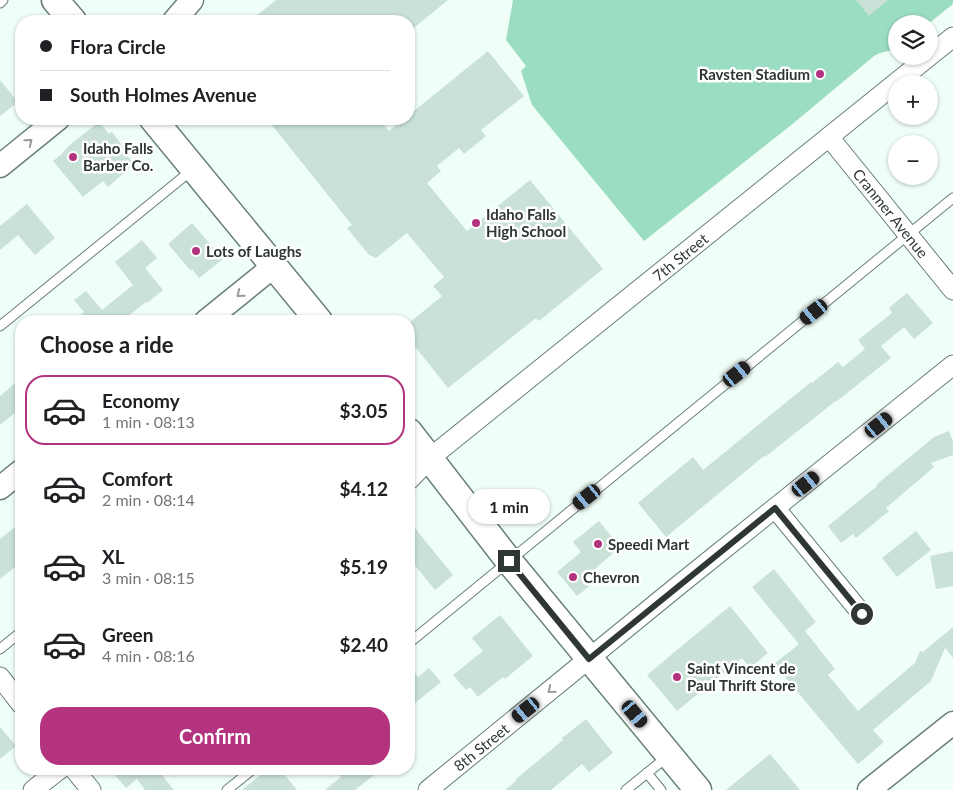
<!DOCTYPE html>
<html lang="en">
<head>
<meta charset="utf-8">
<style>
  body { margin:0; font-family:Lato,sans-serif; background:#f6f6f6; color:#202124; height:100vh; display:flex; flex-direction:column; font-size:19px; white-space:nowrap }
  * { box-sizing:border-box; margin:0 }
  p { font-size:16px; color:#757577 }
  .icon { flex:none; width:28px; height:28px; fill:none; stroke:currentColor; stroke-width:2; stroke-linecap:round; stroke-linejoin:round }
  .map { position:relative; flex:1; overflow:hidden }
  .panel { position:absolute; left:15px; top:315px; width:400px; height:460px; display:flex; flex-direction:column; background:#fff; border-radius:20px; box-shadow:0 1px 4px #0004 }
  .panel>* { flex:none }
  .guide { position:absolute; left:15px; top:15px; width:400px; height:110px; border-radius:20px; box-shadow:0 1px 4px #0004; display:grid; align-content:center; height:110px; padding:0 25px; background:#fff }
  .fabs { position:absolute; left:888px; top:15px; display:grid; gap:10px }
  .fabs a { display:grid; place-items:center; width:50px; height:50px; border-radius:50%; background:#fff; box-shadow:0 1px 4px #0004; font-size:25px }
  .end { position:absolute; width:22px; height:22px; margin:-11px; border:6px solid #2e3733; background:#fff; box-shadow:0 0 0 2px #fff }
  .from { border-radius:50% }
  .bubble { position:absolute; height:35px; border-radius:18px; background:#fff; box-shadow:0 1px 4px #0004; font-size:16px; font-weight:700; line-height:35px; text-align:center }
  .car { position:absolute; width:15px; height:30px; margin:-15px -8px; border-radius:6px; box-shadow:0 0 4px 1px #0007; background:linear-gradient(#222 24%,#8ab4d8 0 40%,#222 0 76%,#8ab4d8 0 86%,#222 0) }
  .guide b { display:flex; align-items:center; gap:18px; height:48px; font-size:19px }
  .guide b+b { border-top:1px solid #e0e0e0 }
  .guide i { width:12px; height:12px; background:#202124 }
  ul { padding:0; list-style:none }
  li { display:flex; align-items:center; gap:15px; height:70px; margin:0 10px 8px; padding:0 15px; border:2px solid transparent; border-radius:20px }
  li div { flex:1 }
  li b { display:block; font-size:19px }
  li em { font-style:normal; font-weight:700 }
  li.active { border-color:#b4337f }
  li>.icon { width:45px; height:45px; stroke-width:1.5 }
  h2 { padding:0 25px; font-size:22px; line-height:60px }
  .button { display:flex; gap:10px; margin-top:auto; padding:10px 25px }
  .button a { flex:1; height:58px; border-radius:20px; background:#b4337f; color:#fff; font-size:20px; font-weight:700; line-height:58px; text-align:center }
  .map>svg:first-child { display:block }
  .green { fill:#9addc3 }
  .building { fill:#cae1d8 }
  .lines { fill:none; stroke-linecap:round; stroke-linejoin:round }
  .service-casing { stroke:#6a7f77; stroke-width:11 }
  .minor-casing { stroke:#6a7f77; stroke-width:21 }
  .tertiary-casing { stroke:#6a7f77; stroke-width:25 }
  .secondary-casing { stroke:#6a7f77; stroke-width:29 }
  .service { stroke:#fff; stroke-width:9 }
  .minor { stroke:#fff; stroke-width:19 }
  .tertiary { stroke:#fff; stroke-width:22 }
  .secondary { stroke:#fff; stroke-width:26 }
  .oneway { stroke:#969b99 }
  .route { stroke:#2e3733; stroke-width:6 }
  .poi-dot { fill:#b4337f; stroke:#fff; stroke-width:2 }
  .labels { text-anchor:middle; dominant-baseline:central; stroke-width:5; stroke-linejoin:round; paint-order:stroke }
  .poi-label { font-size:15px; font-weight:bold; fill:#2e3733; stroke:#fff; text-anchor:start }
  .street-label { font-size:15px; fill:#2e3733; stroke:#fff }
</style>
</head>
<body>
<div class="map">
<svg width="953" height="790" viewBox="0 0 953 790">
  <rect width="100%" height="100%" fill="#f0fef8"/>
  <polygon class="green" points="513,0 953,0 953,4 928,24 896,24 896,49 880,53 874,56 790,126 644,241 532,105 521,71 526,66 506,40"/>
  <g class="building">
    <polygon points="276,0 448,0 409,32 409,21 250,21"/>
    <polygon points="856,0 888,0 869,16"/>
    <polygon points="488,51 524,96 481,130 486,136 464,154 459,148 437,166 441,171 427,183 467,231 530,180 603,269 539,321 536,318 448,388 409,339 409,323 442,296 433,286 444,277 407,233 376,258 369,255 347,228 352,225 267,119 379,119 389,131 404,119 409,119 409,115"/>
    <polygon points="0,80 18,102 0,116"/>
    <polygon points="99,122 109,134 112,132 126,151 124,152 134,164 108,187 103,181 83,197 53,161 63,153 63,152 72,143"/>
    <polygon points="27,204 55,238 35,255 18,235 0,250 0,226"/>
    <polygon points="192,223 223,259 199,278 192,269 191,271 168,244"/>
    <polygon points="142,240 157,258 145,268 163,290 147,303 146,302 122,321 73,321 84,312 74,300 86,291 102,310 133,285 115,262"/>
    <polygon points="907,293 933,323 914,339 904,327 881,346 891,358 837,401 837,400 765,457 764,456 666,537 638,503 693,457 703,470 811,382 812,383 838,362 843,367 865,349 858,340 892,313 889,308"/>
    <polygon points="21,378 21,408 0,425 0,396"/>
    <polygon points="949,431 953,442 953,455 931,463 934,467 886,508 889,511 856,538 853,534 841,543 828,526 877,486 876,485 934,437"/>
    <polygon points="409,521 453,575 435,590 409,558"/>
    <polygon points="599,521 620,547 586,577 592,584 577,596 557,572 581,552 573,542"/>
    <polygon points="15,527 21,536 21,562 0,579 0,539"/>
    <polygon points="916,531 931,550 897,577 882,558"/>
    <polygon points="953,551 953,586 936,589 930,556"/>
    <polygon points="774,569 816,622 805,631 835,669 828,675 858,711 915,663 920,651 923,652 953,627 953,658 945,648 931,681 873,730 884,742 858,764 774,664 799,644 752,587"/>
    <polygon points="730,606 768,653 750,668 742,658 677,711 647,675"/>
    <polygon points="500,615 533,656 505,679 503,677 478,697 470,687 466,690 453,675 483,651 472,638"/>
    <polygon points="409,665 418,677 429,668 441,682 409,708"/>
    <polygon points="586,719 613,753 589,772 582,764 551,790 505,790 516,781 515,780 563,740 562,738"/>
    <polygon points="0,727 16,746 0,759"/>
    <polygon points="770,754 800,790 726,790"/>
    <polygon points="110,769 157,769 174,790 145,790 137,779 126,788"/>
    <polygon points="268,769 280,769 297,790 242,790"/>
    <polygon points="334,769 382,769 355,790 325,790 341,777"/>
  </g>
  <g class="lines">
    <defs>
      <g id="service">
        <polyline points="0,3 3,0"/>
        <polyline points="0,326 192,170"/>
        <polyline points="409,643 953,198"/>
        <polyline points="0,649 21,632"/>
        <polyline points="647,773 661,790"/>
        <polyline points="227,790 253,769"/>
        <polyline points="626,790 667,757"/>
      </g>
      <g id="minor">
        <polyline points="829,137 953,290"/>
        <polyline points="409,480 414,475 430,458 953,37"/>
        <polyline points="775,508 862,614"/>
        <polyline points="0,677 21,704"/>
        <polyline points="74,769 91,790"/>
        <polyline points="33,790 60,769"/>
        <polyline points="428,790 679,585 953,365"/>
      </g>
      <g id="tertiary">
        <polyline points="174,21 192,0"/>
        <polyline points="0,166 58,119"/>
        <polyline points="206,321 274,266"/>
        <polyline points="0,488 21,471"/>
        <polyline points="869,790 953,723"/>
      </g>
      <g id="secondary">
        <polyline points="55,0 73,21"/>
        <polyline points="153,119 319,321"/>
        <polyline points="409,432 509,561 698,790"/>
      </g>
    </defs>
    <use href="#service" class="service-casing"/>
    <use href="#minor" class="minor-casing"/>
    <use href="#tertiary" class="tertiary-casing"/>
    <use href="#secondary" class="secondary-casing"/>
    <use href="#service" class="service"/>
    <use href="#minor" class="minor"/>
    <use href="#tertiary" class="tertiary"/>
    <use href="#secondary" class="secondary"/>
  </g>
  <defs><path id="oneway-chevron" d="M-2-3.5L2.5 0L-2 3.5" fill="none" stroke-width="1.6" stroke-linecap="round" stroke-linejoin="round" transform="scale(1.25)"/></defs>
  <g class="oneway">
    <use href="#oneway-chevron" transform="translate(29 142) rotate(-39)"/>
    <use href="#oneway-chevron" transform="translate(240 294) rotate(141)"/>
    <use href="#oneway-chevron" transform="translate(551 690) rotate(141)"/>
  </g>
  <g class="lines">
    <polyline class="route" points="509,561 589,659 775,508 862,614"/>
  </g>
  <g class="poi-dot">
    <circle cx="820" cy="74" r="5"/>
    <circle cx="73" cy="157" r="5"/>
    <circle cx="476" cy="223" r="5"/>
    <circle cx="196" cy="251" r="5"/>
    <circle cx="598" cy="544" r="5"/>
    <circle cx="573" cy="577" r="5"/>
    <circle cx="677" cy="677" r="5"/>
  </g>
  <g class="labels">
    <g class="poi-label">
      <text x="810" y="74" text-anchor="end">Ravsten Stadium</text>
      <text x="83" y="148">Idaho Falls<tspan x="83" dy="17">Barber Co.</tspan></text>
      <text x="486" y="214">Idaho Falls<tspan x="486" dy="17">High School</tspan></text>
      <text x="206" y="251">Lots of Laughs</text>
      <text x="608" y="544">Speedi Mart</text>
      <text x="583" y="577">Chevron</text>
      <text x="687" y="668">Saint Vincent de<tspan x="687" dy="17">Paul Thrift Store</tspan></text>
    </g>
    <g class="street-label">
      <text transform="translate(891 213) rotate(51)">Cranmer Avenue</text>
      <text transform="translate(680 257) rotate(-39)">7th Street</text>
      <text transform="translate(481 747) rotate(-39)">8th Street</text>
    </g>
  </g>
</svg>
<div class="fabs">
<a><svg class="icon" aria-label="layers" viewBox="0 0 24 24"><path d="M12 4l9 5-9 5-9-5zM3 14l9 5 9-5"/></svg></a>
<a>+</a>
<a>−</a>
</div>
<i class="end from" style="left:862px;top:614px"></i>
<i class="end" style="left:509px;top:561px"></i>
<div class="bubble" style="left:468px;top:489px;width:82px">1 min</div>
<i class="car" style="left:814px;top:312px;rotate:231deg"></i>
<i class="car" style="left:737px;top:374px;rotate:51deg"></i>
<i class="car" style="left:879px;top:425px;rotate:51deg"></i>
<i class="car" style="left:806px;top:484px;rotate:51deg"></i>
<i class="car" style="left:587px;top:497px;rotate:231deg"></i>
<i class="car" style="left:526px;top:710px;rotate:231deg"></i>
<i class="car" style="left:635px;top:714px;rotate:140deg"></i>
<div class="guide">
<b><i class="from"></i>Flora Circle</b>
<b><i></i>South Holmes Avenue</b>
</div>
<section class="panel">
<h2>Choose a ride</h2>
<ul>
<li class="active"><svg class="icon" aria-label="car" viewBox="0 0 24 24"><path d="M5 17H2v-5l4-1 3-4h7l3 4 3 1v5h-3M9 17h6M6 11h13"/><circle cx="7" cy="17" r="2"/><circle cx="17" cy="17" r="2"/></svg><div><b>Economy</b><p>1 min · 08:13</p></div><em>$3.05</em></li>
<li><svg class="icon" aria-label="car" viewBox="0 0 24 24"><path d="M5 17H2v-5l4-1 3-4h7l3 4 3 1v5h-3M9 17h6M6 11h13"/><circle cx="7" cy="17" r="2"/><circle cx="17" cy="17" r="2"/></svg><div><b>Comfort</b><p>2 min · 08:14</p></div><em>$4.12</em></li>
<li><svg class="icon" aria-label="car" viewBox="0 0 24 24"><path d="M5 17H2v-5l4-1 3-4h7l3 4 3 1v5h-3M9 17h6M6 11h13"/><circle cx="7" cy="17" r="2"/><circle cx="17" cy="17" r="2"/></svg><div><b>XL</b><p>3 min · 08:15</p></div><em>$5.19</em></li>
<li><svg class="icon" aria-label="car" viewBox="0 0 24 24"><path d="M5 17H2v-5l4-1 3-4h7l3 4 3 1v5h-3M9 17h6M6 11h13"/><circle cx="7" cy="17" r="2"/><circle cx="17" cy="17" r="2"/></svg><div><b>Green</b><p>4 min · 08:16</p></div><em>$2.40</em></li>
</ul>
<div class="button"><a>Confirm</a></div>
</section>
</div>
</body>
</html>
